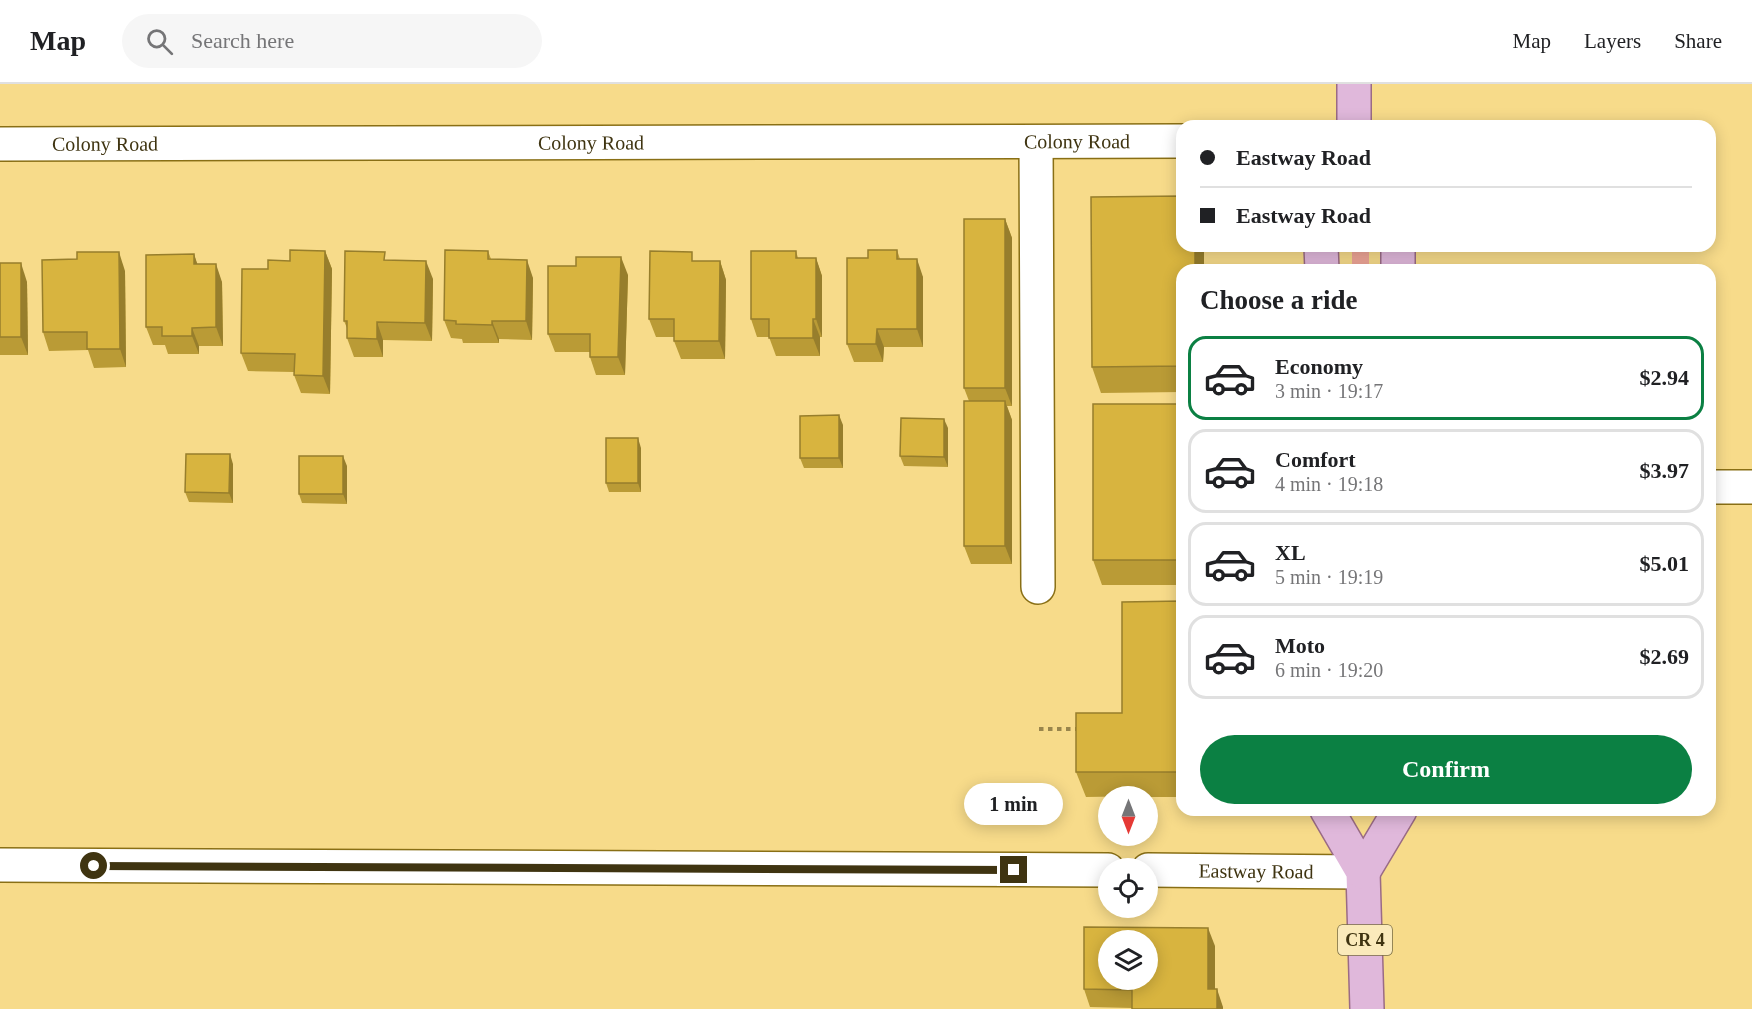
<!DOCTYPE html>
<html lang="en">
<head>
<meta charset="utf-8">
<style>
  body { margin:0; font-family:"Times New Roman",serif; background:#f6f6f6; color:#202124; height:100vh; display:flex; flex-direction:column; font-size:22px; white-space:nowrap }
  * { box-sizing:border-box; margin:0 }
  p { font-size:20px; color:#757577 }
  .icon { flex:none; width:33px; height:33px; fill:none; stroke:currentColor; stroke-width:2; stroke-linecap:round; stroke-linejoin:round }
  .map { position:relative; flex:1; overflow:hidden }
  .details { position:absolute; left:1176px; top:180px; width:540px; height:552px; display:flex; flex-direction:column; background:#fff; border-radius:18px; box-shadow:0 3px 15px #0003 }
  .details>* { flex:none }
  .guide { position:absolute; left:1176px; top:36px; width:540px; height:132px; border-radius:18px; box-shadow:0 3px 15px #0003; display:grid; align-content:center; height:132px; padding:0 24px; background:#fff }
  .needle { width:39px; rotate:180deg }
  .tools { position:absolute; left:1098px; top:702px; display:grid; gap:12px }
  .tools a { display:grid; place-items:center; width:60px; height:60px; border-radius:50%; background:#fff; box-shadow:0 3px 15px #0003; font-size:30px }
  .end { position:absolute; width:27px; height:27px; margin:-14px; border:8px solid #3f3411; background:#fff; box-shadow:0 0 0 3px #fff }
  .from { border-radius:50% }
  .bubble { position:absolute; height:42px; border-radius:21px; background:#fff; box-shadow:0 3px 15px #0003; font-size:20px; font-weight:800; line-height:42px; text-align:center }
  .guide b { display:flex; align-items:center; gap:21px; height:57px; font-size:22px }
  .guide b+b { border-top:2px solid #e0e0e0 }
  .guide i { width:15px; height:15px; background:#202124 }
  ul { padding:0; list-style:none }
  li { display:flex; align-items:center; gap:18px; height:84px; margin:0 12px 9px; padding:0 12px; border:3px solid #e0e0e0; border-radius:18px }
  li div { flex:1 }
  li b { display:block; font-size:22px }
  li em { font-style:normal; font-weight:800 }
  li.current { border-color:#0b8043 }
  li>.icon { width:54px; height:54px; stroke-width:1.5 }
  h2 { padding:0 24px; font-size:27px; line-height:72px }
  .action { display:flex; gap:12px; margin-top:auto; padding:12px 24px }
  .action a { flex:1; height:69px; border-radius:36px; background:#0b8043; color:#fff; font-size:24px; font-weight:800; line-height:69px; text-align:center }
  header { display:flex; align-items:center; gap:36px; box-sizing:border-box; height:84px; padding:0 30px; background:#fff; border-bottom:2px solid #e0e0e0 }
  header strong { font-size:28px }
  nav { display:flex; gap:33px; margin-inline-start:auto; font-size:21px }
  .search { width:420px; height:54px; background:#f6f6f6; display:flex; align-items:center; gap:15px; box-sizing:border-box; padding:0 21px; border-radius:33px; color:#757577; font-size:22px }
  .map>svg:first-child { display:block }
  .green { fill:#eea597 }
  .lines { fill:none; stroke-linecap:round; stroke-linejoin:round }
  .minor-casing { stroke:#896f15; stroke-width:36 }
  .major-casing { stroke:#9a6b85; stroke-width:36 }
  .path { stroke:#99854c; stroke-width:4; stroke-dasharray:4.5 4.5; stroke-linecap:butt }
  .minor { stroke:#fff; stroke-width:33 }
  .major { stroke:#e0b8db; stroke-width:33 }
  .wall { fill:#ba9b36 }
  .shaded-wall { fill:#977e2c }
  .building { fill:#d8b43f; stroke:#977e2c; stroke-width:1.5; fill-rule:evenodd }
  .route { stroke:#3f3411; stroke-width:8 }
  .labels { text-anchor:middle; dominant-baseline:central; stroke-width:4.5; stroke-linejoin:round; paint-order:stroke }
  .shield { fill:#faeabb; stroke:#776b44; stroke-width:1.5 }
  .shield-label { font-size:18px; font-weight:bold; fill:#3f3411 }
  .street-label { font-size:20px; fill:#3f3411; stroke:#faeabb }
</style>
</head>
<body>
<header>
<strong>Map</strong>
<div class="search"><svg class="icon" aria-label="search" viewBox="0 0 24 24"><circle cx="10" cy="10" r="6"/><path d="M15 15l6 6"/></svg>Search here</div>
<nav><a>Map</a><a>Layers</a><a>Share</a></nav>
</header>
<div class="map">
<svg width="1752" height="925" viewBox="0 0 1752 925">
  <rect width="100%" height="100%" fill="#f7db8a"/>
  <rect class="green" x="1352" y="162" width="17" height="24"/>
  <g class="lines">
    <defs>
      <g id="minor">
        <polyline points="1036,58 1038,503"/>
        <path id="s1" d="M0,60L1182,57"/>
        <polyline points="1710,403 1752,403"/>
        <polyline points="0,781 1108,786"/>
        <path id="s2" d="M1148,786L1363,788"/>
      </g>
      <g id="major">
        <polyline points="1354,0 1354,42"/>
        <polyline points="1321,162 1322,186"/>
        <polyline points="1398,162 1398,186"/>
        <polyline points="1327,726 1363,788 1367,925"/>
        <polyline points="1363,788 1400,726"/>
      </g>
    </defs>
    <use href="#minor" class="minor-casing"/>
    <use href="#major" class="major-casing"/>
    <polyline class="path" points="1039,645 1080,645"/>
    <use href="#minor" class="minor"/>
    <use href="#major" class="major"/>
  </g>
  <g class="wall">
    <polygon points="1005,135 1012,154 1012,322 1007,322 1012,336 1012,480 971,480 964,462 969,317 964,304"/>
    <polygon points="897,166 900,175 923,193 923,263 884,263 883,278 854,278 847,260 868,174"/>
    <polygon points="325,167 332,185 330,310 301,309 294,291 294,288 248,287 241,269 268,185"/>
    <polygon points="488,167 491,175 533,194 532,256 499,255 499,259 463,259 462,255 451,254 444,236"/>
    <polygon points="796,167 798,174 816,174 822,192 822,253 820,253 820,272 776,272 769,253 757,253 751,235"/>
    <polygon points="194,170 197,180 222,198 223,262 199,262 199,270 168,270 165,261 153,261 146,243"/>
    <polygon points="388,176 433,195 432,257 383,256 383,273 354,273 347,254 347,244 344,237"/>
    <polygon points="695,177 720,177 726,196 725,275 681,275 674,257 674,253 656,253 649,235"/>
    <polygon points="0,179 27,198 28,271 0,271"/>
    <polygon points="576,182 628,191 625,291 596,291 590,273 590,268 555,268 548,250"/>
    <polygon points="1182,186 1182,308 1101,309 1092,283"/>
    <polygon points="125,187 126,283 94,284 88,266 49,267 43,248"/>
    <polygon points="1182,320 1182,501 1102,501 1093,476"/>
    <polygon points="843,341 843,384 804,384 800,374"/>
    <polygon points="948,344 948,383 904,382 900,372"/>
    <polygon points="641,364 641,408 609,408 606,399"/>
    <polygon points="233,380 233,419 189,418 185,408"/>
    <polygon points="347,382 347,420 302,419 299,410"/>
    <polygon points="1182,517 1182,713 1148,713 1148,712 1086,713 1076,688 1122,629"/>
    <polygon points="1215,862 1215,905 1223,925 1132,925 1132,924 1090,923 1084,905"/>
  </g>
  <g class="shaded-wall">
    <polygon points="1005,135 1012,154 1012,322 1005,304"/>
    <polygon points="1195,162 1204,162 1204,186 1195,185"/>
    <polygon points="325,167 332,185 330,310 323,292"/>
    <polygon points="119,168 125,187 126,283 120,265"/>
    <polygon points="194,170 200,188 194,180"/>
    <polygon points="621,173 628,191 625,291 618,273"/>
    <polygon points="816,174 822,192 822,253 816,235"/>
    <polygon points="917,175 923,193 923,263 917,245"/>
    <polygon points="527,176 533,194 532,256 526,237"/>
    <polygon points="426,177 433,195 432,257 425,239"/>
    <polygon points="720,177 726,196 725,275 719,257"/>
    <polygon points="21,179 27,198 28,271 21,253"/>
    <polygon points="216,180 222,198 223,262 216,243"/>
    <polygon points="813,235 820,253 820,272 813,254"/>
    <polygon points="492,237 499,255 499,259 492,241"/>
    <polygon points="377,238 383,256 383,273 377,255"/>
    <polygon points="192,244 199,262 199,270 192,252"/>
    <polygon points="877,245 884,263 883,278 876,260"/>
    <polygon points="1005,317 1012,336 1012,480 1005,462"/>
    <polygon points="839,331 843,341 843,384 839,374"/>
    <polygon points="944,335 948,344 948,383 944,373"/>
    <polygon points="638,354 641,364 641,408 638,399"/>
    <polygon points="230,370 233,380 233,419 229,409"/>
    <polygon points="343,372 347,382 347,420 343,410"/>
    <polygon points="1208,844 1215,862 1215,923 1208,905"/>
    <polygon points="1217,905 1223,923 1223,925 1217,925"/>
  </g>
  <g class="building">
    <polygon points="1182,112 1182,162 1195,162 1195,185 1205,185 1205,186 1182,186 1182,282 1092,283 1091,113"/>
    <rect x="964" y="135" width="41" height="169"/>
    <polygon points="290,166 325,167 323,292 294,291 295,270 241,269 242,185 268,185 268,176 290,177"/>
    <polygon points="445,166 488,167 488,175 527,176 526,237 492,237 492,241 456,240 456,237 444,236"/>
    <polygon points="868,166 897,166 897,175 917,175 917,245 877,245 876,260 847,260 847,174 868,174"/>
    <polygon points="345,167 385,168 384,176 426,177 425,239 377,238 377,255 347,254 347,237 344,237"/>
    <polygon points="650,167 692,168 692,177 720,177 719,257 674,257 674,235 649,235"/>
    <polygon points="751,167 796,167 796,174 816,174 816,235 813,235 813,254 769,254 769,235 751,235"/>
    <polygon points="77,168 119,168 120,265 87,265 87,248 43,248 42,176 77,175"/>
    <polygon points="194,170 194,180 216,180 216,243 192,244 192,252 162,252 162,243 146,243 146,171"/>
    <polygon points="576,173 621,173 618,273 590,273 590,250 548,250 548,182 576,182"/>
    <rect x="0" y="179" width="21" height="74"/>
    <rect x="964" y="317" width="41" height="145"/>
    <rect x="1093" y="320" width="89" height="156"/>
    <polygon points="839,331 839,374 800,374 800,332"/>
    <polygon points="901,334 944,335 944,373 900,372"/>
    <rect x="606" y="354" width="32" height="45"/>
    <polygon points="186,370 230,370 229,409 185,408"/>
    <rect x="299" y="372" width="44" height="38"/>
    <polygon points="1182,517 1182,688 1076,688 1076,629 1122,629 1122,518"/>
    <path d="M1084,843L1208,844V905H1217V925H1132V906L1084,905ZM1108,856H1148V896H1108Z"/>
  </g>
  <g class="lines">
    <polyline class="route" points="94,782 1014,786"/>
  </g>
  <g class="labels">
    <rect class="shield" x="1338" y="841" width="54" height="30" rx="4.5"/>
    <g class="shield-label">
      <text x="1365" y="856">CR 4</text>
    </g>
    <g class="street-label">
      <text stroke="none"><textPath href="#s1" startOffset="1077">Colony Road</textPath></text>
      <text stroke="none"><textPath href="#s1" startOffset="591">Colony Road</textPath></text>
      <text stroke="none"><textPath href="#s1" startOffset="105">Colony Road</textPath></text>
      <text stroke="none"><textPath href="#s2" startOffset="108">Eastway Road</textPath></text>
    </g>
  </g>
</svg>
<div class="tools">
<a><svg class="needle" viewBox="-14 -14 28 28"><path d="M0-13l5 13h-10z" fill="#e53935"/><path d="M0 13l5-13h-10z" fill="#757577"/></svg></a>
<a><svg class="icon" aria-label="locate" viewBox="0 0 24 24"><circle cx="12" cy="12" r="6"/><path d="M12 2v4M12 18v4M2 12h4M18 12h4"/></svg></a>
<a><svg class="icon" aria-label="layers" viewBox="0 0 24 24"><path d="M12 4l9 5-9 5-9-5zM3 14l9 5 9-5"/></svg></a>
</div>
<i class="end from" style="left:94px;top:782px"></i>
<i class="end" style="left:1014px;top:786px"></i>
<div class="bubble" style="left:964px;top:699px;width:99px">1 min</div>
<div class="guide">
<b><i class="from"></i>Eastway Road</b>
<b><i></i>Eastway Road</b>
</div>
<section class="details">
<h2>Choose a ride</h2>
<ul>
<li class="current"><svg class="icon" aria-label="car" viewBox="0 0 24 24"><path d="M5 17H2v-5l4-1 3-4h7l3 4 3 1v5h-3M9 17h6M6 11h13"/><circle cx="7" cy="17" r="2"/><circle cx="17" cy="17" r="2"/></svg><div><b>Economy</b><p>3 min · 19:17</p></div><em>$2.94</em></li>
<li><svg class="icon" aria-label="car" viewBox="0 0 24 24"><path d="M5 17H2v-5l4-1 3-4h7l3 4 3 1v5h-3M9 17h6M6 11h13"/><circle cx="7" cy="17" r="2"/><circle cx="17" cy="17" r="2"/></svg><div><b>Comfort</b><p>4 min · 19:18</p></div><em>$3.97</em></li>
<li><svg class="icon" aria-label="car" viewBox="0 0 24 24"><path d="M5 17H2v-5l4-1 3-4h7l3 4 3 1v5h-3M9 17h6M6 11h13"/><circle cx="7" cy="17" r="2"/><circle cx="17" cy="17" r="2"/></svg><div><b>XL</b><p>5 min · 19:19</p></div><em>$5.01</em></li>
<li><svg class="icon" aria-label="car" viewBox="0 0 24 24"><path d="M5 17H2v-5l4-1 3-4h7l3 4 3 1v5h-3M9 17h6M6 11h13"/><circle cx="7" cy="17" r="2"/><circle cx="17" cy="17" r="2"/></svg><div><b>Moto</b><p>6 min · 19:20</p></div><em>$2.69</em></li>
</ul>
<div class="action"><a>Confirm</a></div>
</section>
</div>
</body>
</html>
